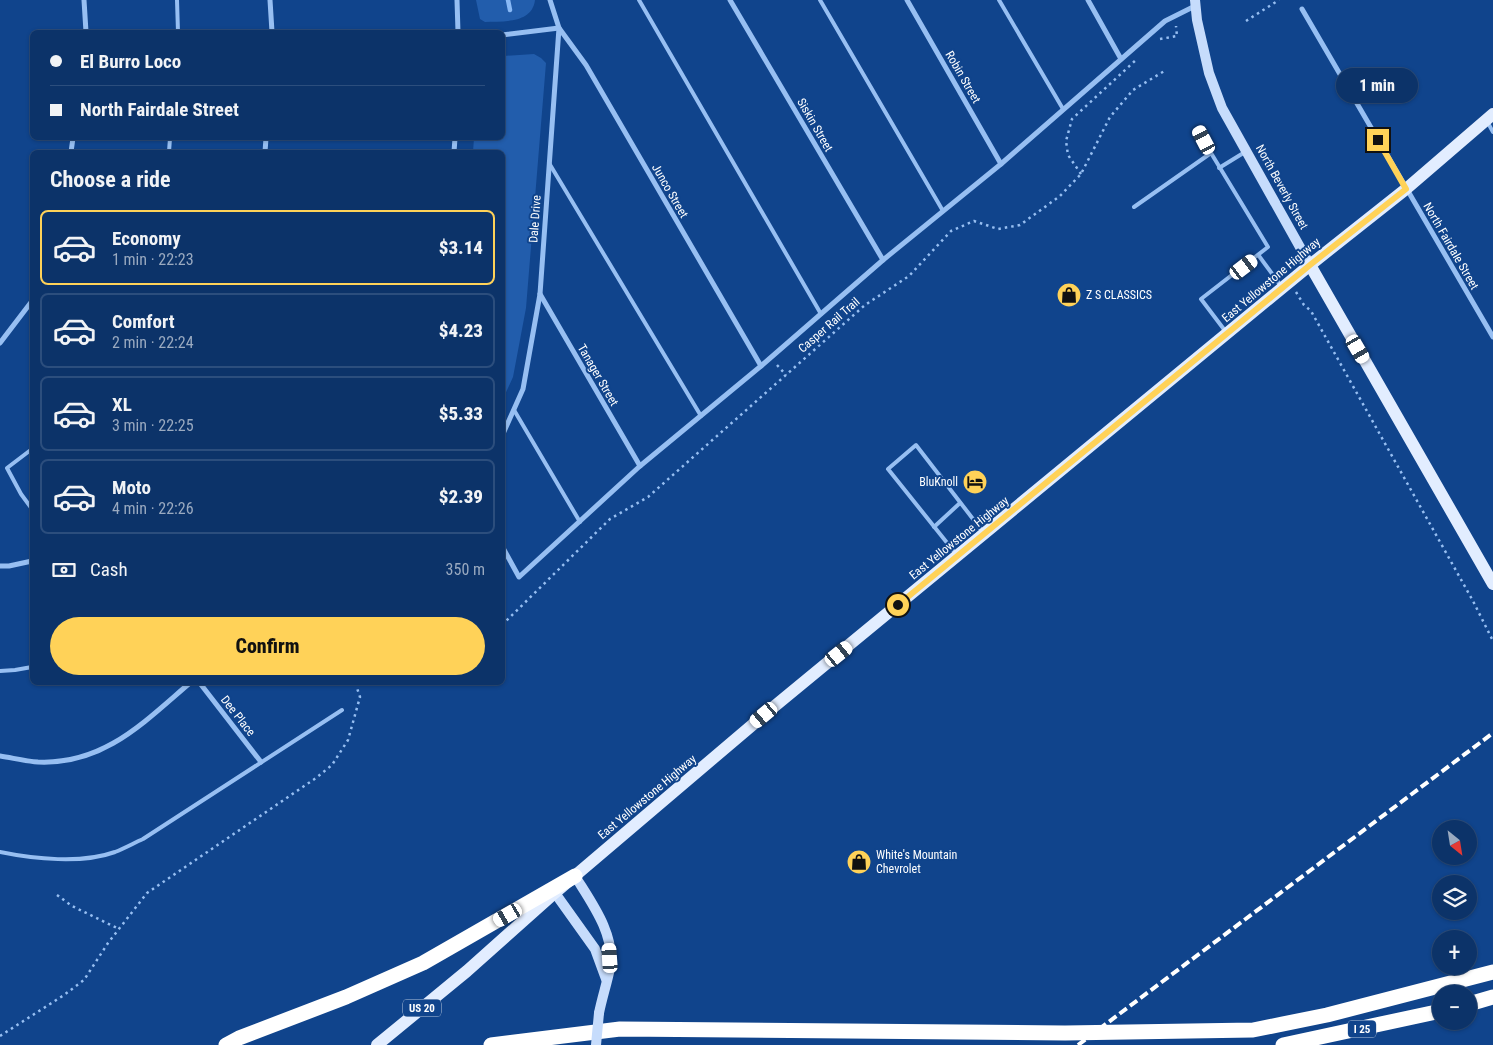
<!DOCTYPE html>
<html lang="en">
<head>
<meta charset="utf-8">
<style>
  body { margin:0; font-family:"Roboto Condensed",sans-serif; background:#1a3f71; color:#f1f3f6; height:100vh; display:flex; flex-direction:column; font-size:19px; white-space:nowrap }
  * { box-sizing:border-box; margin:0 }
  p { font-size:16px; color:#9aaac0 }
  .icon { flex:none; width:28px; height:28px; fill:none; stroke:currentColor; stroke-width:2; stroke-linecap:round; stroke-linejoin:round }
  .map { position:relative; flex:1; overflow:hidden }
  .sheet { position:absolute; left:30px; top:150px; width:475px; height:535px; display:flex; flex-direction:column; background:#0c3369; border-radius:8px; box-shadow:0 1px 4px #0004,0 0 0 1px #2c4e7d }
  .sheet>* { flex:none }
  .top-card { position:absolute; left:30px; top:30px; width:475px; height:110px; border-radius:8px; box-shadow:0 1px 4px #0004,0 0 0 1px #2c4e7d; display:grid; align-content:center; height:110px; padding:0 20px; background:#0c3369 }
  .needle { width:32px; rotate:150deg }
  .buttons { position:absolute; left:1432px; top:820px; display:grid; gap:10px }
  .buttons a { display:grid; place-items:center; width:45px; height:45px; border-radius:50%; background:#0c3369; box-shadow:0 1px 4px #0004,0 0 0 1px #2c4e7d; font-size:25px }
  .end { position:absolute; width:22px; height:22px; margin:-11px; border:6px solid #ffd258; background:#111; box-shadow:0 0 0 2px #111 }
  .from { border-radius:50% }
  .bubble { position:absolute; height:35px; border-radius:18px; background:#0c3369; box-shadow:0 1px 4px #0004,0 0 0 1px #2c4e7d; font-size:16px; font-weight:800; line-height:35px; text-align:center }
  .car { position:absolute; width:15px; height:30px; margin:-15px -8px; border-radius:6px; box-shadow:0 0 4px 1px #0007; background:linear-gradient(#fff 24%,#345 0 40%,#fff 0 76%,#345 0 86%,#fff 0) }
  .top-card b { display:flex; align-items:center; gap:18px; height:48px; font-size:19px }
  .top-card b+b { border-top:1px solid #2c4e7d }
  .top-card i { width:12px; height:12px; background:#f1f3f6 }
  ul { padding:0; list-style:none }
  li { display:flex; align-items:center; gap:15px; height:75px; margin:0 10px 8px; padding:0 10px; border:2px solid #2c4e7d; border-radius:8px }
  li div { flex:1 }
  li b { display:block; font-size:19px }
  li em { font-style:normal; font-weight:800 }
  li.selected { border-color:#ffd258 }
  li>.icon { width:45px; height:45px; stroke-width:1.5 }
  h2 { padding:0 20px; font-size:22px; line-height:60px }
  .pay { display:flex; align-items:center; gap:12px; height:55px; padding:0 20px; font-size:19px }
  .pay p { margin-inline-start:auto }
  .action { display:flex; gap:10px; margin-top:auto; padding:10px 20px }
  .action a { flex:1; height:58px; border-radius:30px; background:#ffd258; color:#111; font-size:20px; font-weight:800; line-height:58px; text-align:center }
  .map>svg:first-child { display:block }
  .green { fill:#225dac }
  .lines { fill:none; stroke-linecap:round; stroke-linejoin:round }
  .stream { stroke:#89b9f6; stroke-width:4.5 }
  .path { stroke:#97bff2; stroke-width:2.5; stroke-dasharray:2.5 4; stroke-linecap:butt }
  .lane { stroke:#97bff2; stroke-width:4 }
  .street { stroke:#97bff2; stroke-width:5 }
  .secondary { stroke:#c6dcfc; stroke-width:10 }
  .primary { stroke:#e2edff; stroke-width:12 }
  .highway { stroke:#fff; stroke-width:15 }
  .rail { stroke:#fff; stroke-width:4; stroke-dasharray:9 4; stroke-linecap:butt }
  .secondary-bridge { stroke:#c6dcfc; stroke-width:10 }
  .route { stroke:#ffd258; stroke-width:6 }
  .labels { text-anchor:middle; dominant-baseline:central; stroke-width:4; stroke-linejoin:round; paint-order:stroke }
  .shield { fill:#10448c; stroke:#b7c7dc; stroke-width:1 }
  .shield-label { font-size:11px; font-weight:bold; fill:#fff }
  .street-label { font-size:12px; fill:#fff; stroke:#10448c }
  .poi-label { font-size:12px; fill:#fff; stroke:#10448c; text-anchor:start }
</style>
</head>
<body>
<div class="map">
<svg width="1493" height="1045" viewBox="0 0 1493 1045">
  <rect width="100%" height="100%" fill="#10448c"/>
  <g class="green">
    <path d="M476,0H535C532,24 503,21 485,22L480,19Z"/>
    <polygon points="534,54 541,58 546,63 526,308 513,377 503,399 502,152 473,152 474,138 502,138 503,56"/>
  </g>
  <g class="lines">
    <polyline class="stream" points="508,0 510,10"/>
    <g class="path">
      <polyline points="1246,21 1279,0"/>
      <polyline points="1160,39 1177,36 1176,26"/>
      <polyline points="1081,174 1068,155 1066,141 1072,119 1137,59"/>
      <polyline points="1296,292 1304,305 1311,311 1473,601 1493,641"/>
      <polyline points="777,365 786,375"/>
      <polyline points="502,625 610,519 648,497 865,305 909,276 951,231 974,221 998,229 1020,225 1060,196 1081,174 1110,117 1133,90 1166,70"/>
      <polyline points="57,895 72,906 119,929"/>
      <polyline points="0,1036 64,995 84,980 108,943 147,893 316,778 332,765 348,740 360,697 355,682"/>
    </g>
    <g class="lane">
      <polyline points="177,0 178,32"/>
      <polyline points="639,0 821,314"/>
      <polyline points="820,0 943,211"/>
      <polyline points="999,0 1063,109"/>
      <polyline points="1488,123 1493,132"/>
      <polyline points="1198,128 1211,153"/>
      <polyline points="169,152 170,138"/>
      <polyline points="549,163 701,416"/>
      <polyline points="1219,168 1245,152"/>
      <polyline points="1134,207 1211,153 1268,247 1201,299 1226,332"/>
      <polyline points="1259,256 1281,286"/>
      <polyline points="514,410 580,522"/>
      <polyline points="32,449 7,468 21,494 32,509"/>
      <polyline points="934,527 960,503"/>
      <polyline points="956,554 888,469 916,445 983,532"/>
      <polyline points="0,671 15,670 32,667"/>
      <path d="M0,852C34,859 82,864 115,852C125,848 134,843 143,839L342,710"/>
    </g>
    <g class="street">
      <polyline points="84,0 86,32"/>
      <polyline points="270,0 272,32"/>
      <polyline points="457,0 458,32"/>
      <polyline points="730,0 883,260"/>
      <polyline points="907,0 1001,164"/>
      <polyline points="1088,0 1121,59"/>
      <polyline points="1302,9 1493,337"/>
      <polyline points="502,35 559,28 586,65 761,366"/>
      <polyline points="71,152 73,138"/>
      <polyline points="265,152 266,138"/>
      <polyline points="454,152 455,138"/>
      <polyline points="540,294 640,466"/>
      <polyline points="0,343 32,301"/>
      <polyline points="502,436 523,389 540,294 559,28 550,0"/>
      <polyline points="502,546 519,577 640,466 761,366 883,260 1001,164 1165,21 1195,6"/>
      <polyline points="0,566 9,566 32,561"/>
      <polyline points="199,682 261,762"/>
      <path d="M0,756C13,758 25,761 38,762C104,765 144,722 191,682"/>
    </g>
    <g class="secondary">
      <polyline points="1195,0 1197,20 1209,73 1222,108 1310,265"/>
      <path d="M575,876C591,902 616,935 610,968C607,983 602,998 599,1013"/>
      <polyline points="555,893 595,949 606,979"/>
    </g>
    <g class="primary">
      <polyline points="1310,265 1493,584"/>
      <polyline points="377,1045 467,971 550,897 764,715 1310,265 1406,189 1493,114"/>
    </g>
    <g class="highway">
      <polyline points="1469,1004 1493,997"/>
      <polyline points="226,1045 239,1038 346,997 423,963 575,876"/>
      <polyline points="491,1045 620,1029 1065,1033 1253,1030 1327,1015 1493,972"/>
      <polyline points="1283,1045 1441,1011"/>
    </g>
    <polyline class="rail" points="1078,1045 1493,733"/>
    <polyline class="secondary-bridge" points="596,1045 599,1013"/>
  </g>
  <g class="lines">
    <polyline class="route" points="898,605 1310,265 1406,189 1378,140"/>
  </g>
  <defs>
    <symbol id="shop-disc" viewBox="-11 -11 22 22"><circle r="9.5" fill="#ffd258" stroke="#10448c"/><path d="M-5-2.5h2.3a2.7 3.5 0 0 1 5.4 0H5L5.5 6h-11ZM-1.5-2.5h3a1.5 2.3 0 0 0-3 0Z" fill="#111"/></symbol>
    <symbol id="hotel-disc" viewBox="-11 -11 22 22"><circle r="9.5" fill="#ffd258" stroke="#10448c"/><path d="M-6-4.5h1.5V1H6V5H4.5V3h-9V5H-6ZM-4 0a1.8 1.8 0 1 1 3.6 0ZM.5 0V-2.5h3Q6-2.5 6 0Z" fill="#111"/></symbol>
  </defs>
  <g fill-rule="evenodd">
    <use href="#shop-disc" x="1055" y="281" width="28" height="28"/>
    <use href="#hotel-disc" x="961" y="468" width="28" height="28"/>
    <use href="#shop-disc" x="845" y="848" width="28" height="28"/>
  </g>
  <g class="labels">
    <g class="shield">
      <rect x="403" y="999.5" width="38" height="17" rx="4"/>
      <rect x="1348" y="1020.5" width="28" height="17" rx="4"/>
    </g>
    <g class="shield-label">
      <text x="422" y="1008">US 20</text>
      <text x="1362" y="1029">I 25</text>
    </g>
    <g class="street-label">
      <text transform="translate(963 77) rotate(60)">Robin Street</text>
      <text transform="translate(815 125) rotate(60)">Siskin Street</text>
      <text transform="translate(1282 187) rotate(61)">North Beverly Street</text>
      <text transform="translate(670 191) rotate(60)">Junco Street</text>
      <text transform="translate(535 219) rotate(-86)">Dale Drive</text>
      <text transform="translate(1451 246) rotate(60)">North Fairdale Street</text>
      <text transform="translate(1271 280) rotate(-40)">East Yellowstone Highway</text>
      <text transform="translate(829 325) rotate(-41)">Casper Rail Trail</text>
      <text transform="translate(598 375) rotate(60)">Tanager Street</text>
      <text transform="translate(959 538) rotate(-39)">East Yellowstone Highway</text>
      <text transform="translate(238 716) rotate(52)">Dee Place</text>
      <text transform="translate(647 797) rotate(-40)">East Yellowstone Highway</text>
    </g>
    <g class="poi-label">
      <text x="1086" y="295">Z S CLASSICS</text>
      <text x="958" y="482" text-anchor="end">BluKnoll</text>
      <text x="876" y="855">White's Mountain<tspan x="876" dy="14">Chevrolet</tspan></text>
    </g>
  </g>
</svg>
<div class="buttons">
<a><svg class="needle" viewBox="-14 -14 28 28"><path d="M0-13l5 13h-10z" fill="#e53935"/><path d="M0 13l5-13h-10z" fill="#9aaac0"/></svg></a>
<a><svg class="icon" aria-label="layers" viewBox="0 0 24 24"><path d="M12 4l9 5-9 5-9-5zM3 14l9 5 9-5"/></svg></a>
<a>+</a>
<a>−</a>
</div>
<i class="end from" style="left:898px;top:605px"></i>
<i class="end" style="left:1378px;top:140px"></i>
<div class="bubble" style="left:1336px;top:68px;width:82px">1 min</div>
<i class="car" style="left:1204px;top:140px;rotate:332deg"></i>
<i class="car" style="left:1244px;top:267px;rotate:53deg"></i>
<i class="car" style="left:1358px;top:349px;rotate:150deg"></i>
<i class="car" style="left:839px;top:654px;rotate:51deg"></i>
<i class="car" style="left:764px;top:715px;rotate:230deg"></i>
<i class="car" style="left:508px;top:915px;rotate:240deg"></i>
<i class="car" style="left:610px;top:958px;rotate:356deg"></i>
<div class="top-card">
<b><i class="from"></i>El Burro Loco</b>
<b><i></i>North Fairdale Street</b>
</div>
<section class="sheet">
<h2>Choose a ride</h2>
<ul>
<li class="selected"><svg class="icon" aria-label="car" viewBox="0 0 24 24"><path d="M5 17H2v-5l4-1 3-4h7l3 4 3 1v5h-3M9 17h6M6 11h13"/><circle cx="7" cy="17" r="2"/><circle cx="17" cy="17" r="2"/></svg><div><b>Economy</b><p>1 min · 22:23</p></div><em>$3.14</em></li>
<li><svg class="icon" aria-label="car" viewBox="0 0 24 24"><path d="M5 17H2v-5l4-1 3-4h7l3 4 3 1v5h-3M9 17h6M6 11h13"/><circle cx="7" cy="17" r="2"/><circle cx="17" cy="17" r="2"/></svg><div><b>Comfort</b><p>2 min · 22:24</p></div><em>$4.23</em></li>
<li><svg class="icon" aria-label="car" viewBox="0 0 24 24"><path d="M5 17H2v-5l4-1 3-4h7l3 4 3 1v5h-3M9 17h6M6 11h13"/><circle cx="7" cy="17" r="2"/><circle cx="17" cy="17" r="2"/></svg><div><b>XL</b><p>3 min · 22:25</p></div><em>$5.33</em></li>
<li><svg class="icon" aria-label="car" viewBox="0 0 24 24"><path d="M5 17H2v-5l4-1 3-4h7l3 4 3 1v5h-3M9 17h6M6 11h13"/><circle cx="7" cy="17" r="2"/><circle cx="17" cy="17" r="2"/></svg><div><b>Moto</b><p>4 min · 22:26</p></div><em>$2.39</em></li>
</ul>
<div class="pay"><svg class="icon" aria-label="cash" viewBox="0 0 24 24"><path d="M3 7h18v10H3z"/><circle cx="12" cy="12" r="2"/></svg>Cash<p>350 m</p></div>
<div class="action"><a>Confirm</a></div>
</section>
</div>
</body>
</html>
